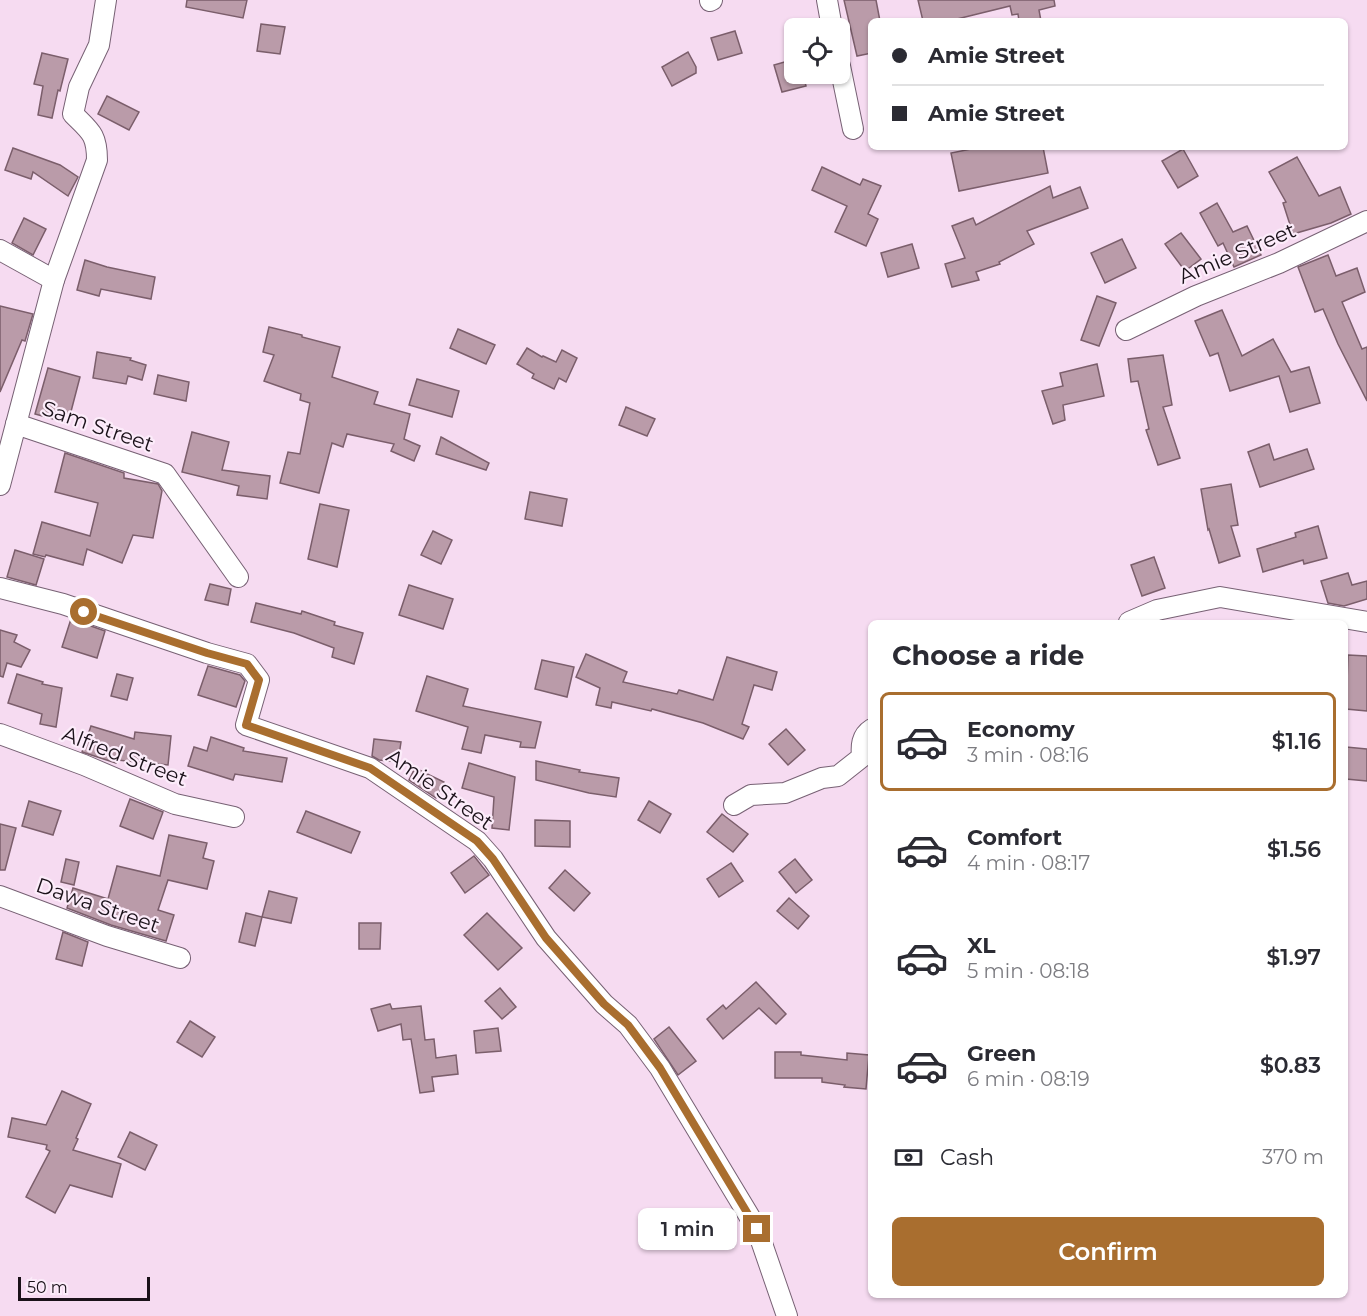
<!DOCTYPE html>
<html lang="en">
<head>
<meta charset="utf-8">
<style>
  body { margin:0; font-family:Montserrat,sans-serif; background:#f2f2f3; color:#2b2b33; height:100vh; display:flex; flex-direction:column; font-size:22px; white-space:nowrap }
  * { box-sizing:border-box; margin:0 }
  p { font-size:20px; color:#7c7c81 }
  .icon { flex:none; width:33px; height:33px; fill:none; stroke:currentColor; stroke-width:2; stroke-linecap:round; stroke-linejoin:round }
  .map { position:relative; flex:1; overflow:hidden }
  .drawer { position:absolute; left:868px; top:620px; width:480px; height:678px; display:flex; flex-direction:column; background:#fff; border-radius:9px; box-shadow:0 2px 4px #0004 }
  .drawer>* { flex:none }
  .hud { position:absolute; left:868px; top:18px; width:480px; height:132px; border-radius:9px; box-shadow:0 2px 4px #0004; display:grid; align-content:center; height:132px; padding:0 24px; background:#fff }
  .buttons { position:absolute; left:784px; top:18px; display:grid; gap:12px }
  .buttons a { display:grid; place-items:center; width:66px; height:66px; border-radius:9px; background:#fff; box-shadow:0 2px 4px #0004; font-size:30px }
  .scale { position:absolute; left:18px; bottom:15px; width:132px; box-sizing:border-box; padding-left:6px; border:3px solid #1a1119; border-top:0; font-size:16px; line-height:21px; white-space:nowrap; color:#1a1119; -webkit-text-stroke:4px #fcecfa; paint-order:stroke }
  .end { position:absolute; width:27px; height:27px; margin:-14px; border:8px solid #a96e2f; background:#fff; box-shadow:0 0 0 3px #fff }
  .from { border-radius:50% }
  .bubble { position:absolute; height:42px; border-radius:9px; background:#fff; box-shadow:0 2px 4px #0004; font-size:20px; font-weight:600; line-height:42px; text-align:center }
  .hud b { display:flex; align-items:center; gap:21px; height:57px; font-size:22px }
  .hud b+b { border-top:2px solid #e1e1e2 }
  .hud i { width:15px; height:15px; background:#2b2b33 }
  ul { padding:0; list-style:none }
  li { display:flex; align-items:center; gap:18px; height:99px; margin:0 12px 9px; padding:0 12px; border:3px solid transparent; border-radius:9px }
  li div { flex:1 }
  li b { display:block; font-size:22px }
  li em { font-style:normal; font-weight:600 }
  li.selected { border-color:#a96e2f }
  li>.icon { width:54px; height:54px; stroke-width:1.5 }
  h2 { padding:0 24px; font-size:27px; line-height:72px }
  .pay { display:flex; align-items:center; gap:15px; height:66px; padding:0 24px; font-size:22px }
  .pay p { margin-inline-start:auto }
  .button { display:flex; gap:12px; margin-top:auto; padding:12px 24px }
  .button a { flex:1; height:69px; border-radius:9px; background:#a96e2f; color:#fff; font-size:24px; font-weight:600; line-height:69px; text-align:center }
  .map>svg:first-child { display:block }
  .building { fill:#ba9ba9; stroke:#7b5e6b; stroke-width:1.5 }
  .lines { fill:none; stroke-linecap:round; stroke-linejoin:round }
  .street-casing { stroke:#776174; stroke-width:22 }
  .street { stroke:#fff; stroke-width:20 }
  .route { stroke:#a96e2f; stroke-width:8 }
  .labels { text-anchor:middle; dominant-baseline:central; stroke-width:4.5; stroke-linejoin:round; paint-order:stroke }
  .street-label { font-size:21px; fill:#1a1119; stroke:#fcecfa }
</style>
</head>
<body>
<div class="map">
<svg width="1367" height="1316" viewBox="0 0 1367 1316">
  <rect width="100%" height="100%" fill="#f6dbf1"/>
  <g class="building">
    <polygon points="187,0 247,0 243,18 186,7"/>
    <polygon points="844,0 876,0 880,21 872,21 872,53 857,56"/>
    <polygon points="918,0 1054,0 1055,6 1039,10 1041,21 1019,21 1018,14 1012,15 1010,6 949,21 923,21"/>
    <polygon points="261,24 285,27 280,54 257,51"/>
    <polygon points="735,31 742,53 718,60 711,38"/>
    <polygon points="688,52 696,67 696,73 672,86 662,67"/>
    <polygon points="42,53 68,59 60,91 58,90 52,118 38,115 43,86 34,84"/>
    <polygon points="795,59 795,74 803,74 806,86 782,92 774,65"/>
    <polygon points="107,96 139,112 129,130 98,114"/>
    <polygon points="981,147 1043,147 1048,173 959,191 951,153"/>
    <polygon points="13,148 60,165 78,177 68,196 33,172 31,179 5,170"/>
    <polygon points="1183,149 1198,176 1178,188 1162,161"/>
    <polygon points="1297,157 1319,196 1340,187 1351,214 1331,223 1293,234 1283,203 1286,202 1269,172"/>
    <polygon points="822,167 860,185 863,179 881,186 868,214 878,219 866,246 835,232 847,206 812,190"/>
    <polygon points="1050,186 1053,198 1080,187 1088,208 1027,231 1034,244 999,262 1000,264 976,272 979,280 952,287 945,264 965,258 952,226 973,218 976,225"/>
    <polygon points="1217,203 1233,232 1247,226 1261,255 1234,267 1223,243 1218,246 1200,213"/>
    <polygon points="24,218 46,229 33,255 12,243"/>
    <polygon points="1181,233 1201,259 1185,271 1165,244"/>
    <polygon points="1122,239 1136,268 1105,283 1091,253"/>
    <polygon points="912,244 919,268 888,277 881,253"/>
    <polygon points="1328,255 1336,276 1357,268 1365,292 1342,302 1362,349 1367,347 1367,401 1338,344 1323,309 1315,312 1298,267"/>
    <polygon points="85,260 107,267 155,277 151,299 101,289 99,296 77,290"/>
    <polygon points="1097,296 1116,303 1099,346 1081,340"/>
    <polygon points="0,306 33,314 25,341 22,340 0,392"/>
    <polygon points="1222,310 1242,356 1273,339 1291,372 1309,367 1320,403 1290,412 1279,376 1230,391 1218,353 1210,356 1195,321"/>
    <polygon points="269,327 302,335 302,337 340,347 332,377 378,392 374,404 410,414 404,439 420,446 414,461 391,451 394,444 347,434 343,447 332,443 319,493 280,483 288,452 300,454 310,403 300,400 301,394 264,381 274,355 263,352"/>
    <polygon points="458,329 495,345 486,364 450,348"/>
    <polygon points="527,348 542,357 543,356 556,362 562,350 577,358 566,382 559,378 554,389 532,378 534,374 517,364"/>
    <polygon points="97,352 131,358 130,360 146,365 142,380 128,376 126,384 93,378"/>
    <polygon points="1163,355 1172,405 1163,407 1180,458 1158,465 1146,430 1149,429 1138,381 1131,382 1128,359"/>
    <polygon points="1097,364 1104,396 1063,405 1065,420 1053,424 1042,391 1063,386 1060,373"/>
    <polygon points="48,368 80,377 68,423 35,414"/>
    <polygon points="158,375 189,382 186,401 154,394"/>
    <polygon points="417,379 459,391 452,417 409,405"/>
    <polygon points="626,407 655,419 647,436 619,425"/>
    <polygon points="192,432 229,442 222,470 270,476 267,499 237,495 239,486 182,472"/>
    <polygon points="441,437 489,463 486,470 436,454"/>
    <polygon points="1269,444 1274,460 1307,449 1314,469 1260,487 1248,452"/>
    <polygon points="65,453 124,473 124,478 158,484 162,491 153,538 133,535 122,563 87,549 83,565 46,555 45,557 33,554 42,522 90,536 98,503 55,492"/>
    <polygon points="1231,484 1238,525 1231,526 1240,556 1219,563 1209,529 1208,530 1201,489"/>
    <polygon points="530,492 567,499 562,526 525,519"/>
    <polygon points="320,504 349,510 337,567 308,559"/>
    <polygon points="1318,526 1327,558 1304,564 1303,560 1263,572 1257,549 1296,537 1295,533"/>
    <polygon points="433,531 452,540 441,564 421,555"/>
    <polygon points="15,550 44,559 36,585 7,577"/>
    <polygon points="1154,557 1165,588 1142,596 1131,565"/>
    <polygon points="1348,573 1352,585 1367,581 1367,599 1344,606 1328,603 1321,581"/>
    <polygon points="210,584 231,589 228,605 205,600"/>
    <polygon points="409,585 453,599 443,629 399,615"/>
    <polygon points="256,603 301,614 302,611 335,622 334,625 363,633 354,664 332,657 334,648 294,633 251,622"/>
    <polygon points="71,619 105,631 97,658 62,647"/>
    <polygon points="0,630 17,635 14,642 30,650 21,667 7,663 3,677 0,676"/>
    <polygon points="586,654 627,672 623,682 677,694 679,690 713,700 727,657 777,672 772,690 754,685 742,724 749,727 743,739 703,723 652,709 651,711 612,702 611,708 596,705 600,688 576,677"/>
    <polygon points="1348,655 1367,656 1367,711 1346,709"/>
    <polygon points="542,660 574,667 567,697 535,689"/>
    <polygon points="208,666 240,675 245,681 236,707 198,695"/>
    <polygon points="17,674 43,682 42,684 62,688 56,727 40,724 42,714 8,703"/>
    <polygon points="117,674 133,678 127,700 111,696"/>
    <polygon points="427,676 468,689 463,706 541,722 535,748 520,747 521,742 485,735 481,753 462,749 468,727 416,711"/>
    <polygon points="91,726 134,739 135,732 171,736 168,765 117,760 116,763 82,752"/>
    <polygon points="786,729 805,750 788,765 769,744"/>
    <polygon points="211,737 244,748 243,751 287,758 282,782 235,774 233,780 188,766 194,747 207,751"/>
    <polygon points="374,739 401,742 398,762 379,760 372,756"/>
    <polygon points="1346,747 1367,749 1367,781 1346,779"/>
    <polygon points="536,761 580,770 579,772 619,778 616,797 589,793 536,780"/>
    <polygon points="469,763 515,777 509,830 492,828 494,797 462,788"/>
    <polygon points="415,768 444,782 436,798 409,780"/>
    <polygon points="130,799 163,812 153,839 120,826"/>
    <polygon points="29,801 61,811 53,835 22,826"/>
    <polygon points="649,801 671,814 660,833 638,820"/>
    <polygon points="306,811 360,832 351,853 297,832"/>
    <polygon points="722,814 748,834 733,852 707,832"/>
    <polygon points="535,820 570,821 570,847 535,846"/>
    <polygon points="0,824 16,828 5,870 0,870"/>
    <polygon points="169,835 207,843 203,858 214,861 207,889 168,880 158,910 174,915 166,941 111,925 67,908 73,888 108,899 117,866 160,876"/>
    <polygon points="474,856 489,875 465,893 451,873"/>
    <polygon points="66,859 79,862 74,885 61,882"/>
    <polygon points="795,859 812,880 796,893 779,872"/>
    <polygon points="731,863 743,881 719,897 707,879"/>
    <polygon points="565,870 590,893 574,911 549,888"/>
    <polygon points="269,891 297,898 291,923 262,917"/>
    <polygon points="789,898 809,916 798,929 777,911"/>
    <polygon points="246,913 262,917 255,946 239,942"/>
    <polygon points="487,913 522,948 498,970 464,935"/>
    <polygon points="359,923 381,923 380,949 359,949"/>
    <polygon points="63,932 88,942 82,966 56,959"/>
    <polygon points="756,982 786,1014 776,1024 759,1008 723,1039 707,1019 723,1005 726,1009"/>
    <polygon points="500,988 516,1007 502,1019 485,1001"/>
    <polygon points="390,1004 392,1009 421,1006 425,1040 434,1039 436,1058 456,1055 458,1074 432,1077 434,1091 420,1093 411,1039 403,1040 401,1024 378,1031 371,1009"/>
    <polygon points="190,1021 215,1037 202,1057 177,1042"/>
    <polygon points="669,1027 696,1061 678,1075 654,1039"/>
    <polygon points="498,1028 501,1051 476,1053 474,1031"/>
    <polygon points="775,1052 801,1052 801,1055 847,1060 847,1053 869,1055 866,1089 844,1087 845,1085 822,1082 822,1078 775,1078"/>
    <polygon points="62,1091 91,1104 76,1138 78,1139 73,1150 121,1164 112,1197 70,1185 55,1213 26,1197 50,1151 46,1149 47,1145 8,1137 12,1118 46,1125"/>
    <polygon points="130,1132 157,1145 145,1170 118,1157"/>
  </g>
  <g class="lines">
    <defs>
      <g id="street">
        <polyline points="827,0 832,28"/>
        <polyline points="710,1 712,0"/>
        <polyline points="840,66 853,129"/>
        <polyline points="0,250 54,280"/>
        <polyline points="1126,330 1196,296 1279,263 1367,221"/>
        <polyline points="16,424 165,474 238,577"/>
        <path d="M0,485L54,280L97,160C97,134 90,131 73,114L79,87L99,45L106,0"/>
        <polyline points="0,588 63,604 207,653 247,664 259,680 246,725 370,768 477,841 493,859 546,938 604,1004 628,1025 660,1068 757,1229 787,1316"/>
        <polyline points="1129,622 1157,610 1220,597 1367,622"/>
        <polyline points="0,734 84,765 175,804 234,817"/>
        <path d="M734,805L751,795L785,793L822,778L838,776L862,757C861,746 861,736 872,729"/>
        <polyline points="0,896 107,936 180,958"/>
      </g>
    </defs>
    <use href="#street" class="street-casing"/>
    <use href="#street" class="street"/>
  </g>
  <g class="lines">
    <polyline class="route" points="84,612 207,653 247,664 259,680 246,725 370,768 477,841 493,859 546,938 604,1004 628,1025 660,1068 757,1229"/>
  </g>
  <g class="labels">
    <g class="street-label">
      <text transform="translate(1237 253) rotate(-23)">Amie Street</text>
      <text transform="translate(98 426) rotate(19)">Sam Street</text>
      <text transform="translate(125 756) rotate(21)">Alfred Street</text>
      <text transform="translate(440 789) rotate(35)">Amie Street</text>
      <text transform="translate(98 905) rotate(19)">Dawa Street</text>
    </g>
  </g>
</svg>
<div class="buttons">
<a><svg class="icon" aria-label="locate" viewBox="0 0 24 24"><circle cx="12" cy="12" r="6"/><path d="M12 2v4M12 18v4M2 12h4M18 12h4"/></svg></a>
</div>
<div class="scale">50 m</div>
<i class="end from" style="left:84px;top:612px"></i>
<i class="end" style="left:757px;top:1229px"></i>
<div class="bubble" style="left:638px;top:1208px;width:99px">1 min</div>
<div class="hud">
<b><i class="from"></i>Amie Street</b>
<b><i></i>Amie Street</b>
</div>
<section class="drawer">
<h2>Choose a ride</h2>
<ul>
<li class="selected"><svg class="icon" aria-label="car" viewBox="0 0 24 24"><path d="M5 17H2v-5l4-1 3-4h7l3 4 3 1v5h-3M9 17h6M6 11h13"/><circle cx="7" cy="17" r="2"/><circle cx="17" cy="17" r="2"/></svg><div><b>Economy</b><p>3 min · 08:16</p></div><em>$1.16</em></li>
<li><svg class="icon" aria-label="car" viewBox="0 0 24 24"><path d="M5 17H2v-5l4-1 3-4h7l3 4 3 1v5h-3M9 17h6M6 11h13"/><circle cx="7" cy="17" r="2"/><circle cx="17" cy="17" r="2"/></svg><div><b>Comfort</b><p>4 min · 08:17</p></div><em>$1.56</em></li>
<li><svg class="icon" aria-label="car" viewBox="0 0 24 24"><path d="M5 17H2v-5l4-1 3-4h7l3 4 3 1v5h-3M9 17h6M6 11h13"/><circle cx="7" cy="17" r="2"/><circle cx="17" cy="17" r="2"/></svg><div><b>XL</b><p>5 min · 08:18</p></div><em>$1.97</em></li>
<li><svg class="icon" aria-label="car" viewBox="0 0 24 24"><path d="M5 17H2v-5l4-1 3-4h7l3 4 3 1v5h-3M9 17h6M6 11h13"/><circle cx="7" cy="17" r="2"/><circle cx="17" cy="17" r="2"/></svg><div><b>Green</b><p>6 min · 08:19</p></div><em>$0.83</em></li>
</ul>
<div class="pay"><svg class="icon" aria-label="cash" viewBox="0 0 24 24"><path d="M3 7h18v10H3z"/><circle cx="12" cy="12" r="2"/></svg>Cash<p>370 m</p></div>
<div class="button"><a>Confirm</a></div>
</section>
</div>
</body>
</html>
